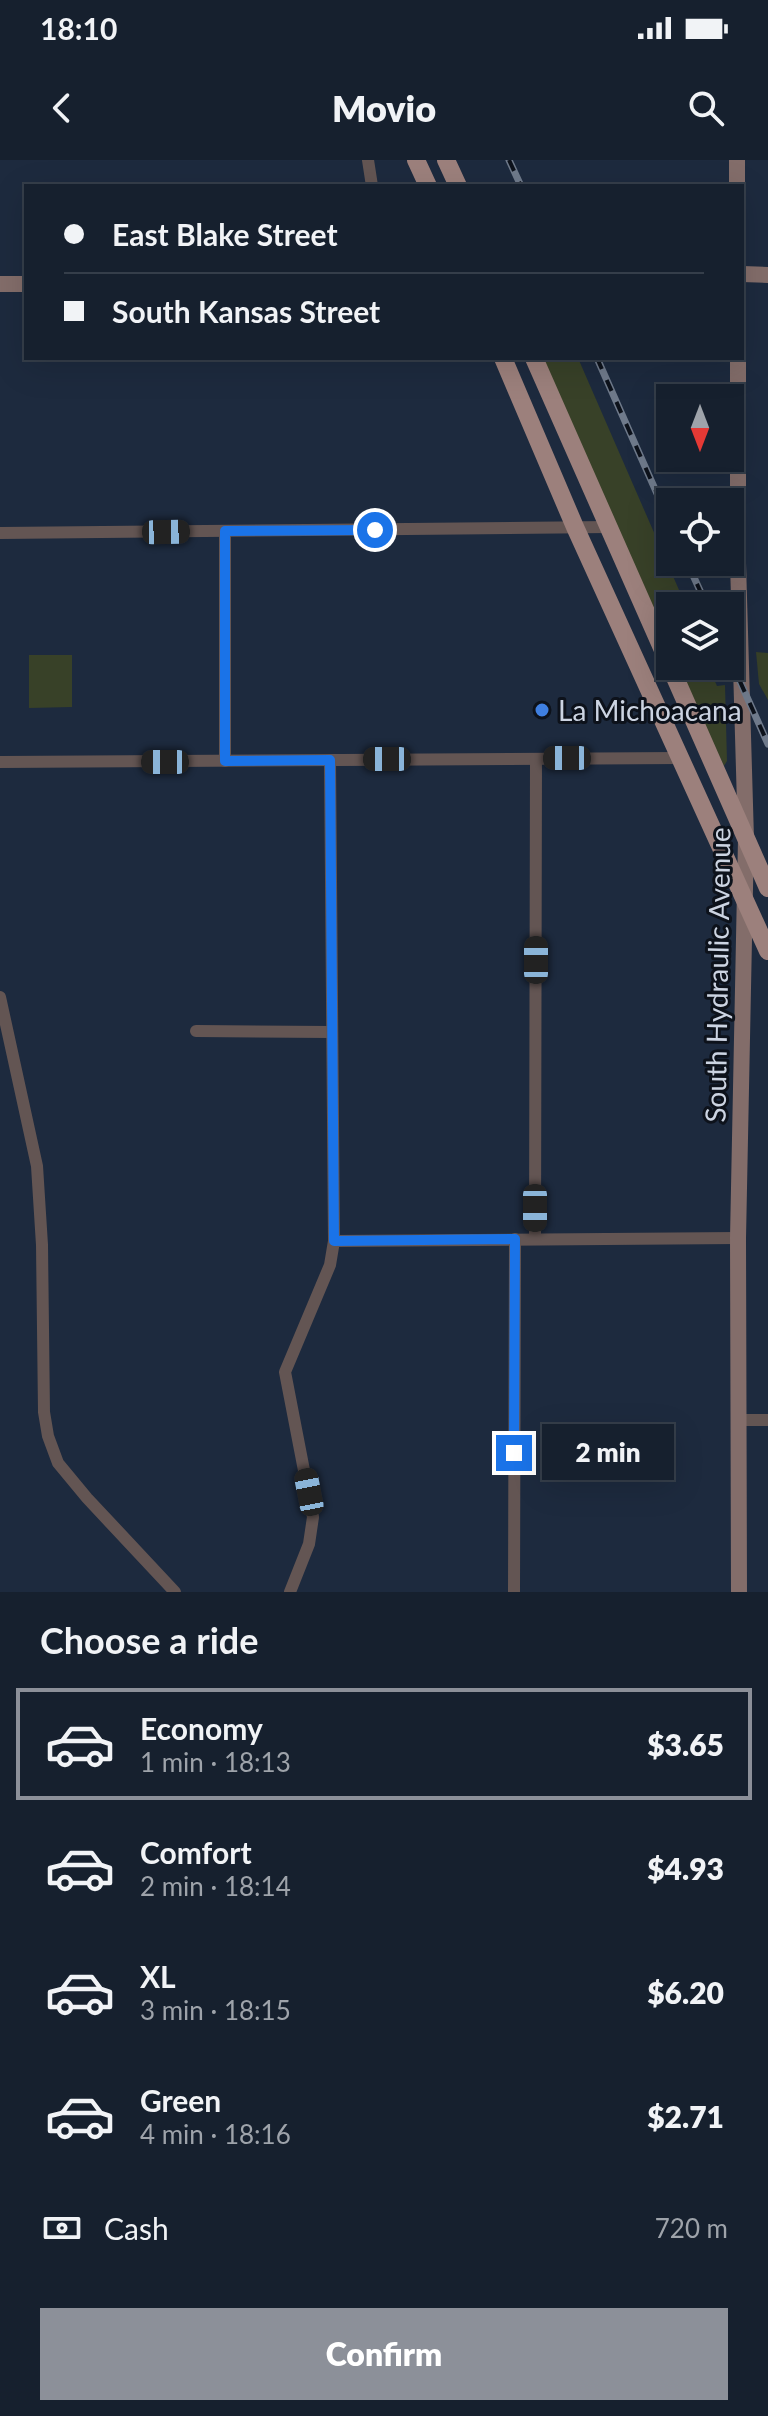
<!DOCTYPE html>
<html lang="en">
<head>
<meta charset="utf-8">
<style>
  body { margin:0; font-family:Lato,sans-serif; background:#1f2836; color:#f1f3f6; height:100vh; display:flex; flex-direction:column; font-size:30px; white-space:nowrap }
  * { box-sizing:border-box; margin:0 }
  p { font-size:26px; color:#9ea3aa }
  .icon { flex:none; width:44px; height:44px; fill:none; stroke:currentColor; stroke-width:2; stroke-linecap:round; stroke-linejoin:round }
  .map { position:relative; height:1432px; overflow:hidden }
  .drawer { display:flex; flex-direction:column; background:#16202e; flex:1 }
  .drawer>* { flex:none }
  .hud { position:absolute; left:24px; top:24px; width:720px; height:176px; border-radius:0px; box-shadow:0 8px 32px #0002,0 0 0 2px #353e4a; display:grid; align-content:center; height:176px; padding:0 40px; background:#16202e }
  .needle { width:52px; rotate:180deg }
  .buttons { position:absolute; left:656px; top:224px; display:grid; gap:16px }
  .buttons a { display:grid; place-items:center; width:88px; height:88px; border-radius:0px; background:#16202e; box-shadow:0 8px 32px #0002,0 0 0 2px #353e4a; font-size:40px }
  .end { position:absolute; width:36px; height:36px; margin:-18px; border:10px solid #1a73e8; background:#fff; box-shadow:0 0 0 4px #fff }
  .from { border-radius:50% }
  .bubble { position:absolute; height:56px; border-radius:0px; background:#16202e; box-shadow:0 8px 32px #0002,0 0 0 2px #353e4a; font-size:26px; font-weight:800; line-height:56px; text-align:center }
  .car { position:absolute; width:24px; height:48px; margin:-24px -12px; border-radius:10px; box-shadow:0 0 6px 2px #0007; background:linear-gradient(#222 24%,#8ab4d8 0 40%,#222 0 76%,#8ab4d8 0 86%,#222 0) }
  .hud b { display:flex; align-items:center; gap:28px; height:76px; font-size:30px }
  .hud b+b { border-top:2px solid #353e4a }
  .hud i { width:20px; height:20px; background:#f1f3f6 }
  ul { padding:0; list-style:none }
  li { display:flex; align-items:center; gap:24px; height:112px; margin:0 16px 12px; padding:0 24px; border:4px solid transparent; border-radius:0px }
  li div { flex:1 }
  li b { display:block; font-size:30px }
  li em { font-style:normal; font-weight:800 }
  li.selected { border-color:#8c9099 }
  li>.icon { width:72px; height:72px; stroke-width:1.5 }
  h2 { padding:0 40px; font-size:36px; line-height:96px }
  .pay { display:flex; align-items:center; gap:20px; height:88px; padding:0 40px; font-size:30px }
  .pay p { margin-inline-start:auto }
  .action { display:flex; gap:16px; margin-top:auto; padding:16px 40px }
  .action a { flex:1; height:92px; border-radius:0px; background:#8c9099; color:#fff; font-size:32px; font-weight:800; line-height:92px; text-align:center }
  .status { display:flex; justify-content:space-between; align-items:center; height:56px; padding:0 40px; background:#16202e; direction:ltr }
  .status svg { height:22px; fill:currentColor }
  header { display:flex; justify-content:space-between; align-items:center; height:104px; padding:0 40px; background:#16202e; font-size:36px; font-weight:800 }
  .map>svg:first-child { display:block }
  .green { fill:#384128 }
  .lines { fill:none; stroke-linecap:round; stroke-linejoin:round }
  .street { stroke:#635553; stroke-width:12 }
  .secondary { stroke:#836d6a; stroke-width:16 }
  .primary { stroke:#9c807c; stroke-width:18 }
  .rail-casing { stroke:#6f7a8b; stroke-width:7 }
  .rail { stroke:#0d121b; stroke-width:4; stroke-dasharray:12; stroke-linecap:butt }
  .route { stroke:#1a73e8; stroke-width:10 }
  .shop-dot { fill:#3f7fe0; stroke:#0d121b; stroke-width:3 }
  .labels { text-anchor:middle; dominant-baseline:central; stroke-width:6; stroke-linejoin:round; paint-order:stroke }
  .poi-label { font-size:28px; fill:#ccd4e2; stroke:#0d121b; text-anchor:start }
  .street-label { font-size:28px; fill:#ccd4e2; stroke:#0d121b }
</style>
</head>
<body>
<div class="status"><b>18:10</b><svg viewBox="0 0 49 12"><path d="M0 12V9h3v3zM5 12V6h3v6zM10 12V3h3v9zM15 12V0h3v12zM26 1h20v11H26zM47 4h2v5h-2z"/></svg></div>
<header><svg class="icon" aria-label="back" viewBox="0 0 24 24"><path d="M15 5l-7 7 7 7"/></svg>Movio<svg class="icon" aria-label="search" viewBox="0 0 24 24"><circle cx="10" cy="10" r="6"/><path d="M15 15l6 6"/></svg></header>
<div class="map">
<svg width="768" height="1432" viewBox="0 0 768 1432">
  <rect width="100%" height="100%" fill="#1d2a3e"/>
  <g class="green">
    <polygon points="542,198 578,198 686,446 670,446 670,490"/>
    <polygon points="756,492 768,493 768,540 759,524"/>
    <polygon points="29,495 72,495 72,547 29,548"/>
    <polygon points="677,506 708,506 717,526 725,525 727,601 724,606"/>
  </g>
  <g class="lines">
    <g class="street">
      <polyline points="368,0 372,26"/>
      <polyline points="225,371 225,601"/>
      <polyline points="0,373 609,367"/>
      <polyline points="0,602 680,598"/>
      <polyline points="0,837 37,1006 42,1085 44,1252 48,1276 58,1303 87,1338 175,1432"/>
      <polyline points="196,871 331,872"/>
      <polyline points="535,1079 536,599"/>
      <polyline points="334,1081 738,1078"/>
      <polyline points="738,1260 768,1260"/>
      <polyline points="290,1432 309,1384 313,1357 285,1212 330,1105 334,1081 330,600"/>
      <polyline points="514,1432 515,1079"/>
    </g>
    <g class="secondary">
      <polyline points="737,26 737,0"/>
      <polyline points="742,114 768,115"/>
      <polyline points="0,124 26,124"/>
      <polyline points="738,198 738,403 746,679 738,1078 739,1432"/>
    </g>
    <g class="primary">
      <polyline points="416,0 428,26"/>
      <polyline points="446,0 458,26"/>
      <polyline points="503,198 575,367 768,791"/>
      <polyline points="534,198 768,728"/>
    </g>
    <defs>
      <g id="rail">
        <polyline points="509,0 521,26"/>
        <polyline points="597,198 670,363"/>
        <polyline points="687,402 707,446"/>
        <polyline points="730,499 768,584"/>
      </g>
    </defs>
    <use href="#rail" class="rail-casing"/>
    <use href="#rail" class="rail"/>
  </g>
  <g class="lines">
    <polyline class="route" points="375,370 225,371 225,601 330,600 334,1081 515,1079 514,1293"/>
  </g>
  <circle class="shop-dot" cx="542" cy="550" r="8"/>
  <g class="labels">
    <g class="poi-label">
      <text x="558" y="550">La Michoacana</text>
    </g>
    <g class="street-label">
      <text transform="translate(717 815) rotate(-89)">South Hydraulic Avenue</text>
    </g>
  </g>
</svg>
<div class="buttons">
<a><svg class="needle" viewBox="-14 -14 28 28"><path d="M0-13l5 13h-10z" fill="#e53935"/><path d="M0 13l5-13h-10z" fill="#9ea3aa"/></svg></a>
<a><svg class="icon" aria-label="locate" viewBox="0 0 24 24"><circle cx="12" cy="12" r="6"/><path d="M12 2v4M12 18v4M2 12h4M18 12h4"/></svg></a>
<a><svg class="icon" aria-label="layers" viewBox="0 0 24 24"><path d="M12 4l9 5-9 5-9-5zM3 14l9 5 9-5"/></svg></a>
</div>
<i class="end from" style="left:375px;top:370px"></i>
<i class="end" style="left:514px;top:1293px"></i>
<div class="bubble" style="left:542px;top:1264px;width:132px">2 min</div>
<i class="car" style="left:166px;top:372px;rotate:89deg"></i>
<i class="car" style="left:567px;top:598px;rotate:270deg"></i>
<i class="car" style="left:387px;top:599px;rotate:270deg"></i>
<i class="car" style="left:165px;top:602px;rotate:270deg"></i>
<i class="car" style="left:536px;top:800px;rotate:0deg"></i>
<i class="car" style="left:535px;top:1048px;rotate:180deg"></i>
<i class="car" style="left:309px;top:1332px;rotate:349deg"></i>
<div class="hud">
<b><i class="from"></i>East Blake Street</b>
<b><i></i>South Kansas Street</b>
</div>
</div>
<section class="drawer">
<h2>Choose a ride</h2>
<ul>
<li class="selected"><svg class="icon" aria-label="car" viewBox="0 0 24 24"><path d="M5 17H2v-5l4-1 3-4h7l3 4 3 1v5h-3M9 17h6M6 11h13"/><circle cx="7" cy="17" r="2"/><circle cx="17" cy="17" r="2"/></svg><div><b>Economy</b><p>1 min · 18:13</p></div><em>$3.65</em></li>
<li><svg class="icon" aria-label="car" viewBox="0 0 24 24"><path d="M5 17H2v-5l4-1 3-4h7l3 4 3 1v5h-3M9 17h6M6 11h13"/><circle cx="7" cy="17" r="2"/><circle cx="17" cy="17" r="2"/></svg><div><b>Comfort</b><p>2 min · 18:14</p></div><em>$4.93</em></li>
<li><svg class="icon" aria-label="car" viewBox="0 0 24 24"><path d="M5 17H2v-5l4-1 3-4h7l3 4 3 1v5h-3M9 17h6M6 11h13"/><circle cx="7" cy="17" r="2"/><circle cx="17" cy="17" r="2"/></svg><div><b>XL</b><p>3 min · 18:15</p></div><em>$6.20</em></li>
<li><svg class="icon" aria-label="car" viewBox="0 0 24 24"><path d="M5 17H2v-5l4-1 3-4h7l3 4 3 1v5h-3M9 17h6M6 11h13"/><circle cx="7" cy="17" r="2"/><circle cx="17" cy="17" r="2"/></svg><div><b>Green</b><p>4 min · 18:16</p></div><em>$2.71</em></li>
</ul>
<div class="pay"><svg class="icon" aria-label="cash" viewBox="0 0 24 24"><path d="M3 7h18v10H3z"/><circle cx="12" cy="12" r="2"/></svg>Cash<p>720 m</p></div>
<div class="action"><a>Confirm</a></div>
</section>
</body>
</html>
